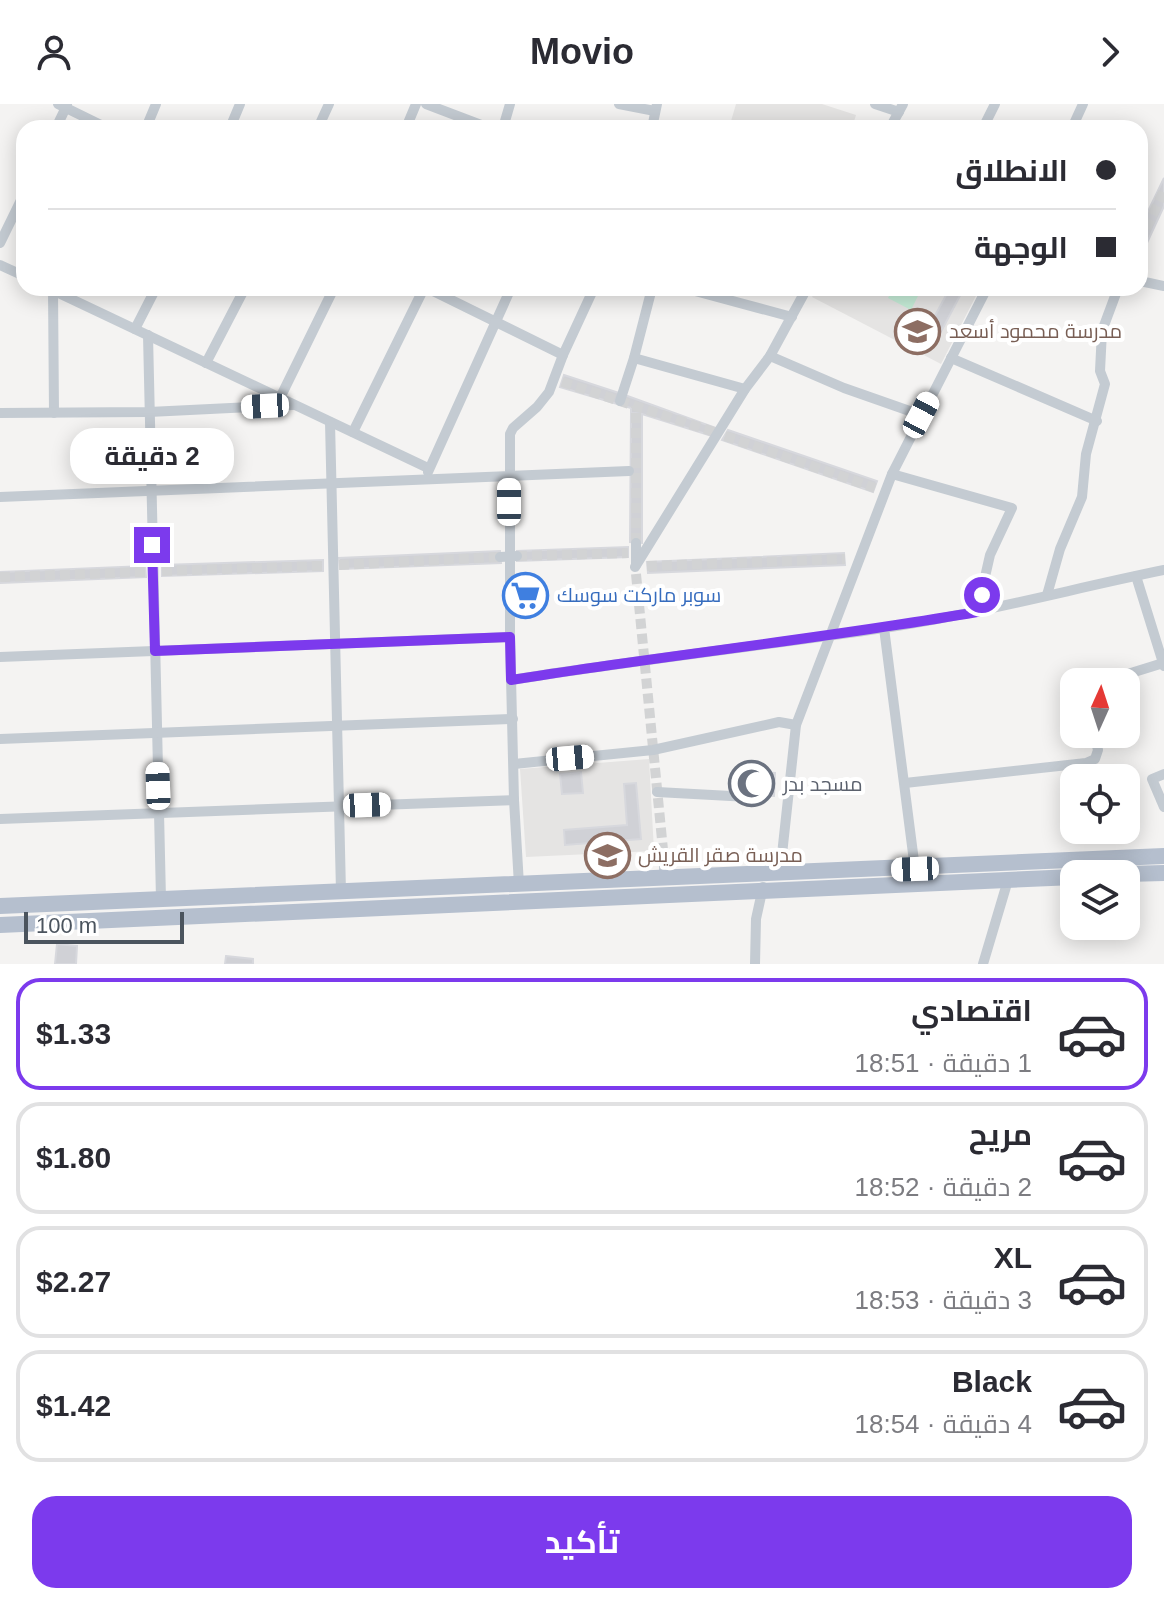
<!DOCTYPE html>
<html lang="ar">
<head>
<meta charset="utf-8">
<style>
  body { margin:0; font-family:Arial,Cairo,sans-serif; background:#f2f2f3; color:#2b2b33; direction:rtl; height:100vh; display:flex; flex-direction:column; font-size:30px; white-space:nowrap }
  * { box-sizing:border-box; margin:0 }
  p { font-size:26px; color:#7c7c81 }
  .icon { flex:none; width:44px; height:44px; fill:none; stroke:currentColor; stroke-width:2; stroke-linecap:round; stroke-linejoin:round }
  .map { position:relative; height:860px; overflow:hidden; direction:ltr }
  .side { display:flex; flex-direction:column; background:#fff; flex:1 }
  .side>* { flex:none }
  .top-card { position:absolute; left:16px; top:16px; width:1132px; height:176px; border-radius:24px; box-shadow:0 4px 20px #0003; direction:rtl; display:grid; align-content:center; height:176px; padding:0 32px; background:#fff }
  .needle { width:52px; rotate:3deg }
  .controls { position:absolute; left:1060px; top:564px; display:grid; gap:16px }
  .controls a { display:grid; place-items:center; width:80px; height:80px; border-radius:16px; background:#fff; box-shadow:0 4px 20px #0003; font-size:40px }
  .scale { position:absolute; left:24px; bottom:20px; width:160px; box-sizing:border-box; padding-left:8px; border:4px solid #4b545e; border-top:0; font-size:22px; line-height:28px; white-space:nowrap; color:#4b545e; -webkit-text-stroke:6px #fff; paint-order:stroke }
  .end { position:absolute; width:36px; height:36px; margin:-18px; border:10px solid #7c3aed; background:#fff; box-shadow:0 0 0 4px #fff }
  .from { border-radius:50% }
  .bubble { position:absolute; height:56px; border-radius:24px; background:#fff; box-shadow:0 4px 20px #0003; font-size:26px; font-weight:700; line-height:56px; text-align:center; direction:rtl }
  .car { position:absolute; width:24px; height:48px; margin:-24px -12px; border-radius:10px; box-shadow:0 0 6px 2px #0007; background:linear-gradient(#fff 24%,#345 0 40%,#fff 0 76%,#345 0 86%,#fff 0) }
  .top-card b { display:flex; align-items:center; gap:28px; height:76px; font-size:30px }
  .top-card b+b { border-top:2px solid #e1e1e2 }
  .top-card i { width:20px; height:20px; background:#2b2b33 }
  ul { padding:14px 0 0; list-style:none }
  li { display:flex; align-items:center; gap:24px; height:112px; margin:0 16px 12px; padding:0 16px; border:4px solid #e1e1e2; border-radius:24px }
  li div { flex:1 }
  li b { display:block; font-size:30px }
  li em { font-style:normal; font-weight:700 }
  li.on { border-color:#7c3aed }
  li>.icon { width:72px; height:72px; stroke-width:1.5 }
  .action { display:flex; gap:16px; margin-top:auto; padding:16px 32px }
  .action a { flex:1; height:92px; border-radius:24px; background:#7c3aed; color:#fff; font-size:32px; font-weight:700; line-height:92px; text-align:center }
  header { display:flex; justify-content:space-between; align-items:center; height:104px; padding:0 32px; background:#fff; font-size:36px; font-weight:700 }
  .map>svg:first-child { display:block }
  .education { fill:#e5e4e3 }
  .green { fill:#c6edd8 }
  .building { fill:#d0d1d6; stroke:#d7d8dd; stroke-width:2 }
  .lines { fill:none; stroke-linecap:round; stroke-linejoin:round }
  .street-tunnel { stroke:#d2d3d4; stroke-width:10; stroke-dasharray:10 5; stroke-linecap:butt }
  .street { stroke:#c4cbd2; stroke-width:10 }
  .primary { stroke:#b5bfce; stroke-width:16 }
  .route { stroke:#7c3aed; stroke-width:10 }
  .labels { text-anchor:middle; dominant-baseline:central; stroke-width:8; stroke-linejoin:round; paint-order:stroke }
  .education-label { font-size:20px; fill:#785e54; stroke:#fff; text-anchor:start }
  .shop-label { font-size:20px; fill:#366cbe; stroke:#fff; text-anchor:start }
  .worship-label { font-size:20px; fill:#5b616d; stroke:#fff; text-anchor:start }
</style>
</head>
<body>
<header><svg class="icon" aria-label="forward" viewBox="0 0 24 24"><path d="M9 5l7 7-7 7"/></svg>Movio<svg class="icon" aria-label="person" viewBox="0 0 24 24"><circle cx="12" cy="8" r="4"/><path d="M4 21q1-7 8-7t8 7"/></svg></header>
<div class="map">
<svg width="1164" height="860" viewBox="0 0 1164 860">
  <rect width="100%" height="100%" fill="#f4f3f2"/>
  <g class="education">
    <polygon points="736,0 822,0 856,11 852,24 729,24"/>
    <polygon points="817,184 980,184 941,260 812,193"/>
    <polygon points="649,655 654,747 526,753 520,665"/>
  </g>
  <polygon class="green" points="893,184 922,184 911,206 888,194"/>
  <g class="building">
    <polygon points="1164,74 1164,102 1140,154 1140,124"/>
    <polygon points="950,184 964,184 933,243 901,227 911,208 931,219"/>
    <polygon points="564,271 622,290 716,324 712,332 642,310 631,309 631,304 560,283"/>
    <polygon points="631,309 642,310 642,439 630,438"/>
    <polygon points="728,326 877,377 873,388 722,336"/>
    <polygon points="628,443 628,453 517,457 517,447"/>
    <polygon points="500,447 501,459 340,465 339,454"/>
    <polygon points="844,449 845,461 648,469 647,458"/>
    <polygon points="323,456 323,467 162,472 162,461"/>
    <polygon points="145,462 146,473 0,479 0,468"/>
    <polygon points="581,668 583,689 562,690 560,670"/>
    <polygon points="757,668 775,669 774,692 729,689 731,669 757,671"/>
    <polygon points="636,679 641,735 565,741 564,726 627,721 624,680"/>
    <polygon points="57,840 77,842 76,860 55,860"/>
    <polygon points="226,852 253,855 253,860 225,860"/>
  </g>
  <g class="lines">
    <g class="street-tunnel">
      <polyline points="1140,138 1164,86"/>
      <polyline points="562,278 714,328"/>
      <polyline points="725,332 875,384"/>
      <polyline points="636,439 636,302"/>
      <polyline points="517,452 628,449"/>
      <polyline points="339,461 500,453"/>
      <polyline points="647,462 845,455"/>
      <polyline points="162,467 323,462"/>
      <polyline points="636,470 664,756"/>
      <polyline points="0,473 145,468"/>
    </g>
    <g class="street">
      <polyline points="58,0 107,24"/>
      <polyline points="426,0 489,24"/>
      <polyline points="619,0 655,7"/>
      <polyline points="875,0 899,8"/>
      <polyline points="56,24 67,1"/>
      <polyline points="146,24 156,0"/>
      <polyline points="230,24 240,0"/>
      <polyline points="318,24 329,0"/>
      <polyline points="406,24 416,0"/>
      <polyline points="503,24 510,0"/>
      <polyline points="652,24 657,0"/>
      <polyline points="890,24 903,0"/>
      <polyline points="983,24 995,0"/>
      <polyline points="1072,24 1083,0"/>
      <polyline points="0,139 24,90"/>
      <polyline points="0,161 24,172"/>
      <polyline points="1140,177 1164,182"/>
      <polyline points="48,184 428,364"/>
      <polyline points="427,184 563,251"/>
      <polyline points="684,184 792,213"/>
      <polyline points="53,186 54,309"/>
      <polyline points="135,225 156,184"/>
      <polyline points="148,231 161,795"/>
      <polyline points="770,252 844,284 921,311"/>
      <polyline points="634,254 745,285"/>
      <polyline points="951,254 1097,317"/>
      <polyline points="206,259 245,184"/>
      <polyline points="280,294 334,184"/>
      <polyline points="620,297 634,254 652,184"/>
      <polyline points="0,309 149,308 293,301"/>
      <polyline points="330,318 341,788"/>
      <polyline points="353,328 424,184"/>
      <polyline points="428,368 511,184"/>
      <polyline points="892,370 1012,404 990,451 977,508"/>
      <polyline points="0,393 629,367"/>
      <polyline points="500,453 517,452"/>
      <polyline points="636,461 636,439"/>
      <polyline points="635,463 745,285 770,252 807,184"/>
      <polyline points="1136,472 1164,562"/>
      <polyline points="1047,491 1060,445 1082,393 1086,350 1105,280 1100,267 1102,227 1118,184"/>
      <polyline points="884,524 915,765"/>
      <polyline points="0,553 510,533"/>
      <path d="M511,576C635,556 760,542 884,524C979,510 1071,485 1164,466"/>
      <polyline points="1102,578 1163,559"/>
      <polyline points="0,635 513,615"/>
      <polyline points="514,660 653,646 779,618 796,621"/>
      <polyline points="1164,670 1152,675 1164,703"/>
      <polyline points="905,679 1086,659 1095,655 1098,646 1094,630"/>
      <polyline points="657,688 749,693"/>
      <polyline points="0,715 514,696"/>
      <polyline points="780,769 796,621 892,370 987,184"/>
      <polyline points="664,774 664,756"/>
      <polyline points="519,781 514,696 510,533 510,330 513,324 537,303 549,288 563,251 594,184"/>
      <polyline points="755,860 756,815 763,783"/>
      <polyline points="983,860 1008,776"/>
    </g>
    <g class="primary">
      <polyline points="1126,770 1164,769"/>
      <polyline points="0,802 1164,752"/>
      <polyline points="0,821 1074,773"/>
    </g>
  </g>
  <g class="lines">
    <path class="route" d="M152,441L155,547L510,533L511,576C666,551 822,535 977,508L982,491"/>
  </g>
  <defs>
    <symbol id="school-ring" viewBox="-11 -11 22 22"><circle r="9.5" fill="#fff" stroke="#8d6e63" stroke-width="1.5"/><path d="M0-5L7-2L0 1L-7-2ZM-4 1L0 2.5L4 1V4Q0 6-4 4Z" fill="#8d6e63"/></symbol>
    <symbol id="supermarket-ring" viewBox="-11 -11 22 22"><circle r="9.5" fill="#fff" stroke="#3f7fe0" stroke-width="1.5"/><path d="M-6-5.5h2.5l.6 2H6L4.5 2H-2.5L-4.4-4H-6ZM-1.5 3.2a1.3 1.3 0 1 0 .1 0ZM3 3.2a1.3 1.3 0 1 0 .1 0Z" fill="#3f7fe0"/></symbol>
    <symbol id="mosque-ring" viewBox="-11 -11 22 22"><circle r="9.5" fill="#fff" stroke="#6b7280" stroke-width="1.5"/><path d="M3.5-4.9A6 6 0 1 0 3.5 4.9A5 5 0 1 1 3.5-4.9Z" fill="#6b7280"/></symbol>
  </defs>
  <g fill-rule="evenodd">
    <use href="#school-ring" x="892" y="202" width="51" height="51"/>
    <use href="#supermarket-ring" x="500" y="466" width="51" height="51"/>
    <use href="#mosque-ring" x="726" y="654" width="51" height="51"/>
    <use href="#school-ring" x="582" y="726" width="51" height="51"/>
  </g>
  <g class="labels">
    <g class="education-label">
      <text x="949" y="227">مدرسة محمود أسعد</text>
      <text x="638" y="751">مدرسة صقر القريش</text>
    </g>
    <g class="shop-label">
      <text x="557" y="491">سوبر ماركت سوسك</text>
    </g>
    <g class="worship-label">
      <text x="783" y="680">مسجد بدر</text>
    </g>
  </g>
</svg>
<div class="controls">
<a><svg class="needle" viewBox="-14 -14 28 28"><path d="M0-13l5 13h-10z" fill="#e53935"/><path d="M0 13l5-13h-10z" fill="#7c7c81"/></svg></a>
<a><svg class="icon" aria-label="locate" viewBox="0 0 24 24"><circle cx="12" cy="12" r="6"/><path d="M12 2v4M12 18v4M2 12h4M18 12h4"/></svg></a>
<a><svg class="icon" aria-label="layers" viewBox="0 0 24 24"><path d="M12 4l9 5-9 5-9-5zM3 14l9 5 9-5"/></svg></a>
</div>
<div class="scale">100 m</div>
<i class="end from" style="left:982px;top:491px"></i>
<i class="end" style="left:152px;top:441px"></i>
<div class="bubble" style="left:70px;top:324px;width:164px">2 دقيقة</div>
<i class="car" style="left:265px;top:302px;rotate:267deg"></i>
<i class="car" style="left:921px;top:311px;rotate:28deg"></i>
<i class="car" style="left:509px;top:398px;rotate:0deg"></i>
<i class="car" style="left:570px;top:654px;rotate:85deg"></i>
<i class="car" style="left:158px;top:682px;rotate:358deg"></i>
<i class="car" style="left:367px;top:701px;rotate:88deg"></i>
<i class="car" style="left:915px;top:765px;rotate:268deg"></i>
<div class="top-card">
<b><i class="from"></i>الانطلاق</b>
<b><i></i>الوجهة</b>
</div>
</div>
<section class="side">
<ul>
<li class="on"><svg class="icon" aria-label="car" viewBox="0 0 24 24"><path d="M5 17H2v-5l4-1 3-4h7l3 4 3 1v5h-3M9 17h6M6 11h13"/><circle cx="7" cy="17" r="2"/><circle cx="17" cy="17" r="2"/></svg><div><b>اقتصادي</b><p>1 دقيقة · 18:51</p></div><em>$1.33</em></li>
<li><svg class="icon" aria-label="car" viewBox="0 0 24 24"><path d="M5 17H2v-5l4-1 3-4h7l3 4 3 1v5h-3M9 17h6M6 11h13"/><circle cx="7" cy="17" r="2"/><circle cx="17" cy="17" r="2"/></svg><div><b>مريح</b><p>2 دقيقة · 18:52</p></div><em>$1.80</em></li>
<li><svg class="icon" aria-label="car" viewBox="0 0 24 24"><path d="M5 17H2v-5l4-1 3-4h7l3 4 3 1v5h-3M9 17h6M6 11h13"/><circle cx="7" cy="17" r="2"/><circle cx="17" cy="17" r="2"/></svg><div><b>XL</b><p>3 دقيقة · 18:53</p></div><em>$2.27</em></li>
<li><svg class="icon" aria-label="car" viewBox="0 0 24 24"><path d="M5 17H2v-5l4-1 3-4h7l3 4 3 1v5h-3M9 17h6M6 11h13"/><circle cx="7" cy="17" r="2"/><circle cx="17" cy="17" r="2"/></svg><div><b>Black</b><p>4 دقيقة · 18:54</p></div><em>$1.42</em></li>
</ul>
<div class="action"><a>تأكيد</a></div>
</section>
</body>
</html>
